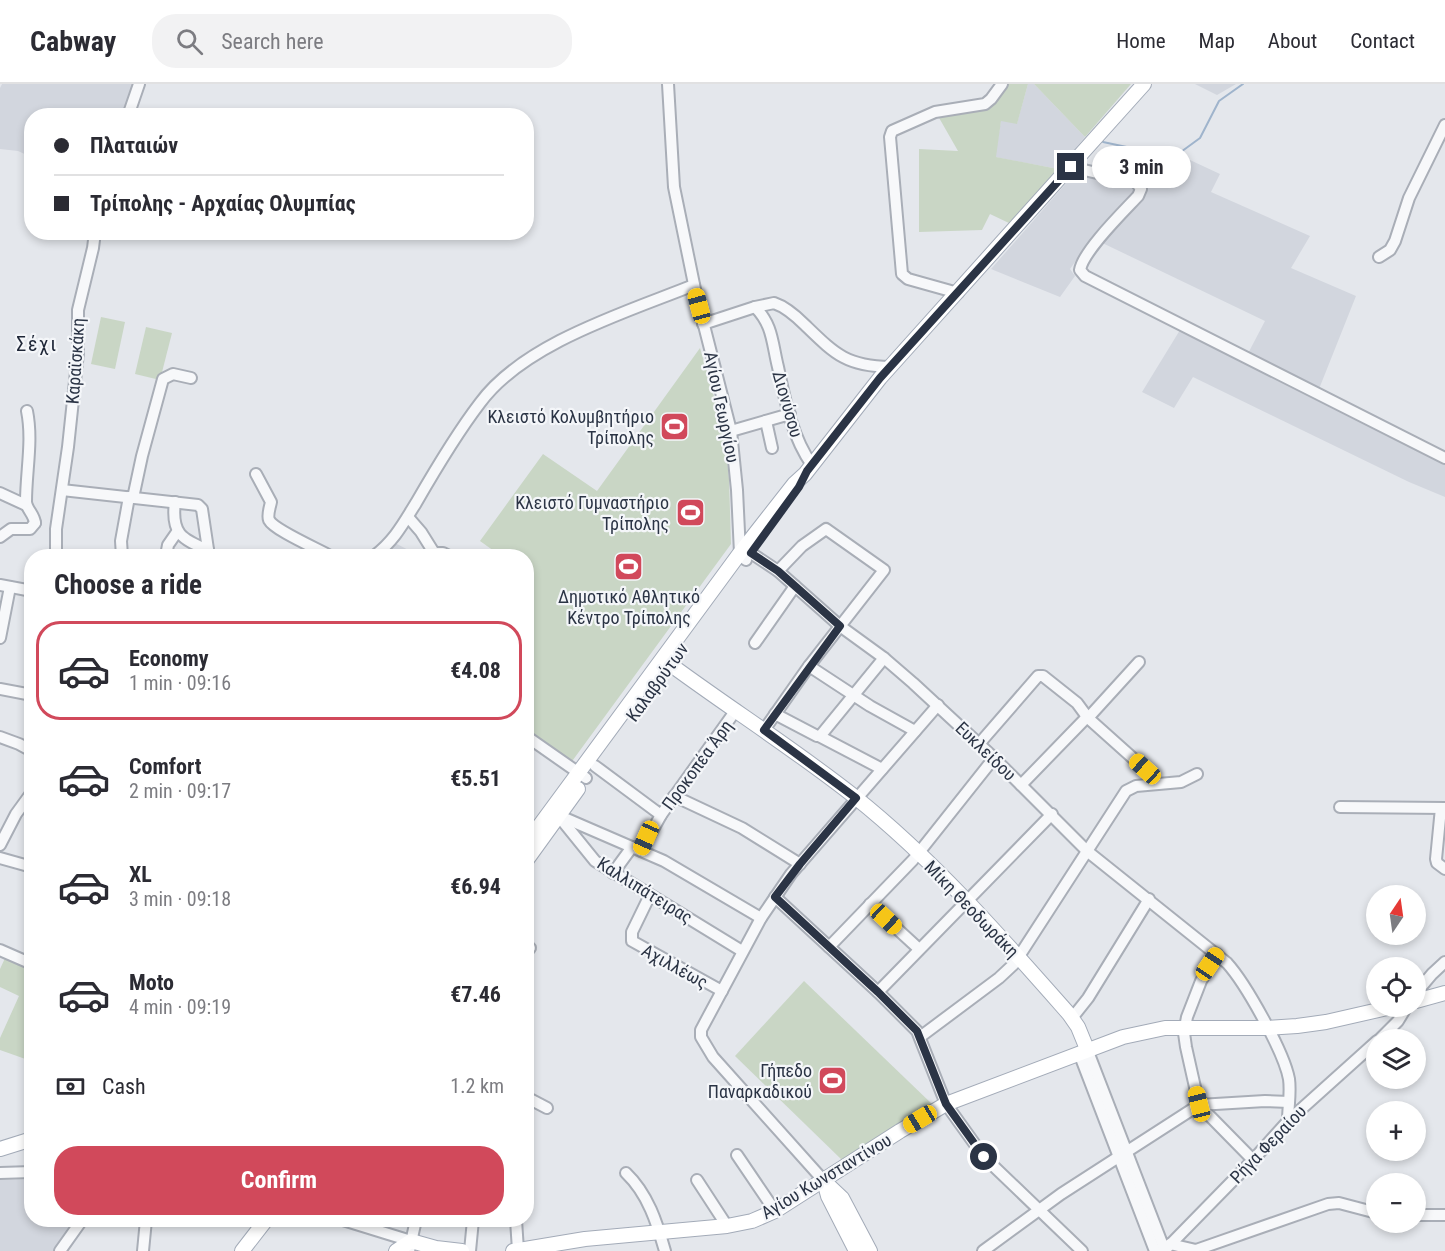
<!DOCTYPE html>
<html lang="en">
<head>
<meta charset="utf-8">
<style>
  body { margin:0; font-family:"Roboto Condensed",sans-serif; background:#f2f2f3; color:#2b2b33; height:100vh; display:flex; flex-direction:column; font-size:22px; white-space:nowrap }
  * { box-sizing:border-box; margin:0 }
  p { font-size:20px; color:#7c7c81 }
  .icon { flex:none; width:33px; height:33px; fill:none; stroke:currentColor; stroke-width:2; stroke-linecap:round; stroke-linejoin:round }
  .map { position:relative; flex:1; overflow:hidden }
  .sheet { position:absolute; left:24px; top:465px; width:510px; height:678px; display:flex; flex-direction:column; background:#fff; border-radius:24px; box-shadow:0 3px 9px #0003 }
  .sheet>* { flex:none }
  .banner { position:absolute; left:24px; top:24px; width:510px; height:132px; border-radius:24px; box-shadow:0 3px 9px #0003; display:grid; align-content:center; height:132px; padding:0 30px; background:#fff }
  .needle { width:39px; rotate:13deg }
  .buttons { position:absolute; left:1366px; top:801px; display:grid; gap:12px }
  .buttons a { display:grid; place-items:center; width:60px; height:60px; border-radius:50%; background:#fff; box-shadow:0 3px 9px #0003; font-size:30px }
  .end { position:absolute; width:27px; height:27px; margin:-14px; border:8px solid #2b3445; background:#fff; box-shadow:0 0 0 3px #fff }
  .from { border-radius:50% }
  .bubble { position:absolute; height:42px; border-radius:21px; background:#fff; box-shadow:0 3px 9px #0003; font-size:20px; font-weight:700; line-height:42px; text-align:center }
  .car { position:absolute; width:18px; height:36px; margin:-18px -9px; border-radius:8px; box-shadow:0 0 4px 2px #0007; background:linear-gradient(#f5c518 24%,#345 0 40%,#f5c518 0 76%,#345 0 86%,#f5c518 0) }
  .banner b { display:flex; align-items:center; gap:21px; height:57px; font-size:22px }
  .banner b+b { border-top:2px solid #e1e1e2 }
  .banner i { width:15px; height:15px; background:#2b2b33 }
  ul { padding:0; list-style:none }
  li { display:flex; align-items:center; gap:18px; height:99px; margin:0 12px 9px; padding:0 18px; border:3px solid transparent; border-radius:24px }
  li div { flex:1 }
  li b { display:block; font-size:22px }
  li em { font-style:normal; font-weight:700 }
  li.on { border-color:#d1495b }
  li>.icon { width:54px; height:54px; stroke-width:1.5 }
  h2 { padding:0 30px; font-size:27px; line-height:72px }
  .pay { display:flex; align-items:center; gap:15px; height:66px; padding:0 30px; font-size:22px }
  .pay p { margin-inline-start:auto }
  .cta { display:flex; gap:12px; margin-top:auto; padding:12px 30px }
  .cta a { flex:1; height:69px; border-radius:24px; background:#d1495b; color:#fff; font-size:24px; font-weight:700; line-height:69px; text-align:center }
  header { display:flex; align-items:center; gap:36px; box-sizing:border-box; height:84px; padding:0 30px; background:#fff; border-bottom:2px solid #e1e1e2 }
  header strong { font-size:28px }
  nav { display:flex; gap:33px; margin-inline-start:auto; font-size:21px }
  .search { width:420px; height:54px; background:#f2f2f3; display:flex; align-items:center; gap:15px; box-sizing:border-box; padding:0 21px; border-radius:24px; color:#7c7c81; font-size:22px }
  .map>svg:first-child { display:block }
  .built { fill:#d2d6de }
  .green { fill:#c9d6c5 }
  .lines { fill:none; stroke-linecap:round; stroke-linejoin:round }
  .stream { stroke:#9fb4cc; stroke-width:2 }
  .minor-casing { stroke:#a9aeb7; stroke-width:14 }
  .major-casing { stroke:#a3abb8; stroke-width:16 }
  .minor { stroke:#f7f8fa; stroke-width:10 }
  .major { stroke:#fff; stroke-width:14 }
  .route { stroke:#2b3445; stroke-width:8 }
  .labels { text-anchor:middle; dominant-baseline:central; stroke-width:4.5; stroke-linejoin:round; paint-order:stroke }
  .street-label { font-size:18px; fill:#2b3445; stroke:#f4f6f9 }
  .poi-label { font-size:18px; fill:#2b3445; stroke:#f4f6f9; text-anchor:end }
  .neighbourhood-label { font-size:20px; letter-spacing:1.5px; fill:#1d2536; stroke:#f4f6f9 }
</style>
</head>
<body>
<header>
<strong>Cabway</strong>
<div class="search"><svg class="icon" aria-label="search" viewBox="0 0 24 24"><circle cx="10" cy="10" r="6"/><path d="M15 15l6 6"/></svg>Search here</div>
<nav><a>Home</a><a>Map</a><a>About</a><a>Contact</a></nav>
</header>
<div class="map">
<svg width="1445" height="1167" viewBox="0 0 1445 1167">
  <rect width="100%" height="100%" fill="#e4e7ec"/>
  <g class="built">
    <polygon points="2,0 133,0 122,31 32,32 31,73 18,67 0,65 0,4"/>
    <polygon points="1028,0 1034,0 1085,53 1058,85 995,73 1001,36 1017,39"/>
    <polygon points="1195,0 1236,0 1217,11"/>
    <polygon points="1175,69 1220,90 1211,108 1310,152 1291,184 1356,212 1315,315 1445,378 1445,413 1409,398 1193,293 1174,324 1142,308 1180,246 1243,279 1265,237 1092,154 1070,185 1075,192 1060,213 991,185 1076,88 1132,103 1140,100"/>
    <polygon points="395,459 420,472 382,472"/>
    <polygon points="31,1095 32,1136 77,1136 54,1167 0,1167 0,1096"/>
  </g>
  <g class="green">
    <polygon points="1007,0 1028,0 1017,40 1001,37 996,73 1058,85 1011,140 990,130 982,146 919,148 919,65 958,67 938,32 990,25 1002,11"/>
    <polygon points="1034,0 1131,0 1085,53"/>
    <polygon points="101,233 125,238 115,285 91,280"/>
    <polygon points="146,243 172,249 160,296 135,290"/>
    <polygon points="700,264 724,347 729,395 731,460 570,680 527,648 526,505 533,496 527,491 526,472 501,472 480,457 543,370 597,407"/>
    <polygon points="6,872 31,883 31,977 0,966 0,954 19,912 0,903 0,885"/>
    <polygon points="804,897 932,1020 843,1077 735,972"/>
  </g>
  <g class="lines">
    <polyline class="stream" points="1103,58 1174,73 1200,54 1219,17 1243,0"/>
    <defs>
      <g id="minor">
        <polyline points="668,0 674,103 696,210 731,347 737,406 740,469 742,473 746,476"/>
        <polyline points="128,32 139,0"/>
        <path d="M1071,83L1136,98L1141,105L1138,112C1124,127 1083,167 1080,186L1085,192L1445,374"/>
        <polyline points="1379,173 1390,166 1395,157 1409,114 1445,41"/>
        <polyline points="958,209 908,195 902,190 890,53 892,47 935,28 985,20 991,15 1002,0"/>
        <path d="M755,223C773,241 772,259 778,283C785,316 792,353 812,381"/>
        <path d="M703,240L755,223L774,219C786,223 796,232 805,241C835,270 846,282 890,283"/>
        <path d="M27,327C33,357 26,387 26,418C27,426 34,430 35,439"/>
        <polyline points="766,337 772,364"/>
        <polyline points="731,347 790,330"/>
        <path d="M256,390L271,418C270,423 267,431 269,436C274,446 318,465 330,472"/>
        <polyline points="62,406 198,421 202,425 209,472"/>
        <polyline points="0,409 26,421"/>
        <polyline points="133,414 142,372 163,295 173,290 191,294"/>
        <path d="M175,418C171,449 181,455 208,466"/>
        <polyline points="408,433 421,448 436,472"/>
        <polyline points="0,453 11,445 30,445 35,439"/>
        <polyline points="435,469 443,469 449,472"/>
        <path d="M751,469L778,487L840,542L884,574L913,599L994,674L1087,767L1227,879C1246,900 1284,968 1289,995C1291,1009 1288,1023 1288,1037"/>
        <polyline points="56,472 56,445 68,363 78,269 78,226 93,164 95,148"/>
        <polyline points="122,472 121,457 129,413"/>
        <polyline points="166,472 168,461 177,448"/>
        <path d="M374,472C394,457 403,440 416,419C435,386 457,349 480,319C524,259 627,228 694,201"/>
        <polyline points="0,501 32,507"/>
        <polyline points="0,554 10,503"/>
        <polyline points="755,559 795,502"/>
        <polyline points="809,582 870,622 915,647"/>
        <polyline points="0,605 32,611"/>
        <polyline points="775,630 817,652 821,651 884,574"/>
        <polyline points="1088,634 1139,578"/>
        <polyline points="764,646 809,582 884,486 826,445 802,462 778,487"/>
        <polyline points="526,652 586,694"/>
        <polyline points="819,652 882,685"/>
        <polyline points="0,653 19,660 32,667"/>
        <polyline points="979,660 1038,592 1043,592 1077,619 1088,634 1145,685 1149,690 1150,699"/>
        <polyline points="595,682 661,731"/>
        <polyline points="1021,701 1087,633"/>
        <polyline points="674,712 742,744 800,780"/>
        <polyline points="1340,723 1445,724"/>
        <polyline points="1441,724 1436,775 1437,779 1445,785"/>
        <polyline points="553,729 664,777 761,834"/>
        <polyline points="561,735 595,777 742,867"/>
        <polyline points="0,761 16,730 32,708"/>
        <polyline points="641,767 661,731 736,626"/>
        <polyline points="0,774 32,783"/>
        <polyline points="613,789 632,763"/>
        <polyline points="650,811 632,848 632,857 722,907"/>
        <polyline points="775,813 878,908 917,947 946,1020 984,1073 1082,1167"/>
        <polyline points="870,820 919,865"/>
        <polyline points="829,863 913,776 994,674"/>
        <polyline points="0,866 32,880"/>
        <polyline points="526,869 530,864"/>
        <polyline points="1217,870 1201,897 1187,933 1184,949 1186,963 1199,1021 1253,1076"/>
        <polyline points="878,908 1052,730"/>
        <polyline points="1416,909 1432,890 1445,878"/>
        <polyline points="1072,934 1088,914 1149,815"/>
        <polyline points="920,953 999,894 1014,880 1126,707 1136,702 1181,698 1197,690"/>
        <polyline points="1379,956 1398,937 1407,922"/>
        <polyline points="1087,965 1165,1167"/>
        <polyline points="1079,969 1155,1167"/>
        <polyline points="526,1013 547,1024"/>
        <polyline points="737,1071 775,1127"/>
        <polyline points="0,1089 32,1088"/>
        <path d="M626,1089C648,1110 657,1139 665,1167"/>
        <polyline points="697,1096 727,1142"/>
        <polyline points="824,1097 713,973 701,953 701,946 761,834 791,790 938,621"/>
        <polyline points="1416,1131 1445,1131"/>
        <polyline points="343,1136 411,1157"/>
        <polyline points="516,1136 518,1166"/>
        <polyline points="1170,1160 1196,1166 1328,1120 1339,1119 1377,1129"/>
        <polyline points="60,1167 82,1136"/>
        <polyline points="143,1167 146,1136"/>
        <polyline points="409,1167 416,1136"/>
        <polyline points="470,1167 473,1136"/>
        <polyline points="983,1167 1061,1110 1199,1021 1265,1017 1289,1018"/>
        <polyline points="1164,1167 1253,1076 1288,1037 1377,957"/>
      </g>
      <g id="major">
        <path d="M663,575C726,622 793,664 855,713C935,777 1002,854 1069,930L1078,943L1087,965"/>
        <polyline points="526,760 740,469 794,400 805,390 880,294 1144,0"/>
        <polyline points="526,777 578,705"/>
        <polyline points="1416,917 1445,909"/>
        <polyline points="0,1065 32,1055"/>
        <polyline points="824,1097 842,1114 870,1167"/>
        <polyline points="824,1097 828,1112 856,1167"/>
        <polyline points="242,1167 266,1136"/>
        <polyline points="396,1167 411,1157 436,1164 462,1167"/>
        <polyline points="513,1167 585,1155 727,1142 752,1137 775,1127 900,1047 946,1020 1123,953 1165,944 1267,944 1297,942 1326,938 1396,922"/>
      </g>
    </defs>
    <use href="#minor" class="minor-casing"/>
    <use href="#major" class="major-casing"/>
    <use href="#minor" class="minor"/>
    <use href="#major" class="major"/>
  </g>
  <g class="lines">
    <polyline class="route" points="984,1073 946,1020 917,947 878,908 775,813 800,780 856,714 764,646 840,542 778,487 751,469 799,403 807,387 880,294 1071,83"/>
  </g>
  <defs>
    <symbol id="stadium-square" viewBox="-11 -11 22 22"><rect x="-9" y="-9" width="18" height="18" rx="4" fill="#d1495b" stroke="#f4f6f9"/><path d="M0-5a6.5 5 0 1 0 0 10a6.5 5 0 1 0 0-10ZM-3.5-1.8h7v3.6h-7Z" fill="#fff"/></symbol>
  </defs>
  <g fill-rule="evenodd">
    <use href="#stadium-square" x="658" y="326" width="33" height="33"/>
    <use href="#stadium-square" x="674" y="412" width="33" height="33"/>
    <use href="#stadium-square" x="612" y="466" width="33" height="33"/>
    <use href="#stadium-square" x="816" y="980" width="33" height="33"/>
  </g>
  <g class="labels">
    <g class="street-label">
      <text transform="translate(75 277) rotate(-86)">Καραϊσκάκη</text>
      <text transform="translate(788 320) rotate(74)">Διονύσου</text>
      <text transform="translate(722 323) rotate(78)">Αγίου Γεωργίου</text>
      <text transform="translate(657 598) rotate(-54)">Καλαβρύτων</text>
      <text transform="translate(986 667) rotate(44)">Ευκλείδου</text>
      <text transform="translate(697 681) rotate(-54)">Προκοπέα Άρη</text>
      <text transform="translate(645 806) rotate(32)">Καλλιπάτειρας</text>
      <text transform="translate(972 825) rotate(46)">Μίκη Θεοδωράκη</text>
      <text transform="translate(675 882) rotate(29)">Αχιλλέως</text>
      <text transform="translate(1268 1060) rotate(-46)">Ρήγα Φεραίου</text>
      <text transform="translate(826 1092) rotate(-31)">Αγίου Κωνσταντίνου</text>
    </g>
    <g class="poi-label">
      <text x="654" y="332">Κλειστό Κολυμβητήριο<tspan x="654" dy="21">Τρίπολης</tspan></text>
      <text x="669" y="418">Κλειστό Γυμναστήριο<tspan x="669" dy="21">Τρίπολης</tspan></text>
      <text x="629" y="512" text-anchor="middle">Δημοτικό Αθλητικό<tspan x="629" dy="21">Κέντρο Τρίπολης</tspan></text>
      <text x="812" y="986">Γήπεδο<tspan x="812" dy="21">Παναρκαδικού</tspan></text>
    </g>
    <g class="neighbourhood-label">
      <text x="37" y="260">Σέχι</text>
    </g>
  </g>
</svg>
<div class="buttons">
<a><svg class="needle" viewBox="-14 -14 28 28"><path d="M0-13l5 13h-10z" fill="#e53935"/><path d="M0 13l5-13h-10z" fill="#7c7c81"/></svg></a>
<a><svg class="icon" aria-label="locate" viewBox="0 0 24 24"><circle cx="12" cy="12" r="6"/><path d="M12 2v4M12 18v4M2 12h4M18 12h4"/></svg></a>
<a><svg class="icon" aria-label="layers" viewBox="0 0 24 24"><path d="M12 4l9 5-9 5-9-5zM3 14l9 5 9-5"/></svg></a>
<a>+</a>
<a>−</a>
</div>
<i class="end from" style="left:984px;top:1073px"></i>
<i class="end" style="left:1071px;top:83px"></i>
<div class="bubble" style="left:1092px;top:62px;width:99px">3 min</div>
<i class="car" style="left:699px;top:222px;rotate:345deg"></i>
<i class="car" style="left:1145px;top:685px;rotate:312deg"></i>
<i class="car" style="left:646px;top:754px;rotate:204deg"></i>
<i class="car" style="left:886px;top:835px;rotate:133deg"></i>
<i class="car" style="left:1210px;top:880px;rotate:34deg"></i>
<i class="car" style="left:1199px;top:1020px;rotate:346deg"></i>
<i class="car" style="left:920px;top:1035px;rotate:239deg"></i>
<div class="banner">
<b><i class="from"></i>Πλαταιών</b>
<b><i></i>Τρίπολης - Αρχαίας Ολυμπίας</b>
</div>
<section class="sheet">
<h2>Choose a ride</h2>
<ul>
<li class="on"><svg class="icon" aria-label="car" viewBox="0 0 24 24"><path d="M5 17H2v-5l4-1 3-4h7l3 4 3 1v5h-3M9 17h6M6 11h13"/><circle cx="7" cy="17" r="2"/><circle cx="17" cy="17" r="2"/></svg><div><b>Economy</b><p>1 min · 09:16</p></div><em>€4.08</em></li>
<li><svg class="icon" aria-label="car" viewBox="0 0 24 24"><path d="M5 17H2v-5l4-1 3-4h7l3 4 3 1v5h-3M9 17h6M6 11h13"/><circle cx="7" cy="17" r="2"/><circle cx="17" cy="17" r="2"/></svg><div><b>Comfort</b><p>2 min · 09:17</p></div><em>€5.51</em></li>
<li><svg class="icon" aria-label="car" viewBox="0 0 24 24"><path d="M5 17H2v-5l4-1 3-4h7l3 4 3 1v5h-3M9 17h6M6 11h13"/><circle cx="7" cy="17" r="2"/><circle cx="17" cy="17" r="2"/></svg><div><b>XL</b><p>3 min · 09:18</p></div><em>€6.94</em></li>
<li><svg class="icon" aria-label="car" viewBox="0 0 24 24"><path d="M5 17H2v-5l4-1 3-4h7l3 4 3 1v5h-3M9 17h6M6 11h13"/><circle cx="7" cy="17" r="2"/><circle cx="17" cy="17" r="2"/></svg><div><b>Moto</b><p>4 min · 09:19</p></div><em>€7.46</em></li>
</ul>
<div class="pay"><svg class="icon" aria-label="cash" viewBox="0 0 24 24"><path d="M3 7h18v10H3z"/><circle cx="12" cy="12" r="2"/></svg>Cash<p>1.2 km</p></div>
<div class="cta"><a>Confirm</a></div>
</section>
</div>
</body>
</html>
